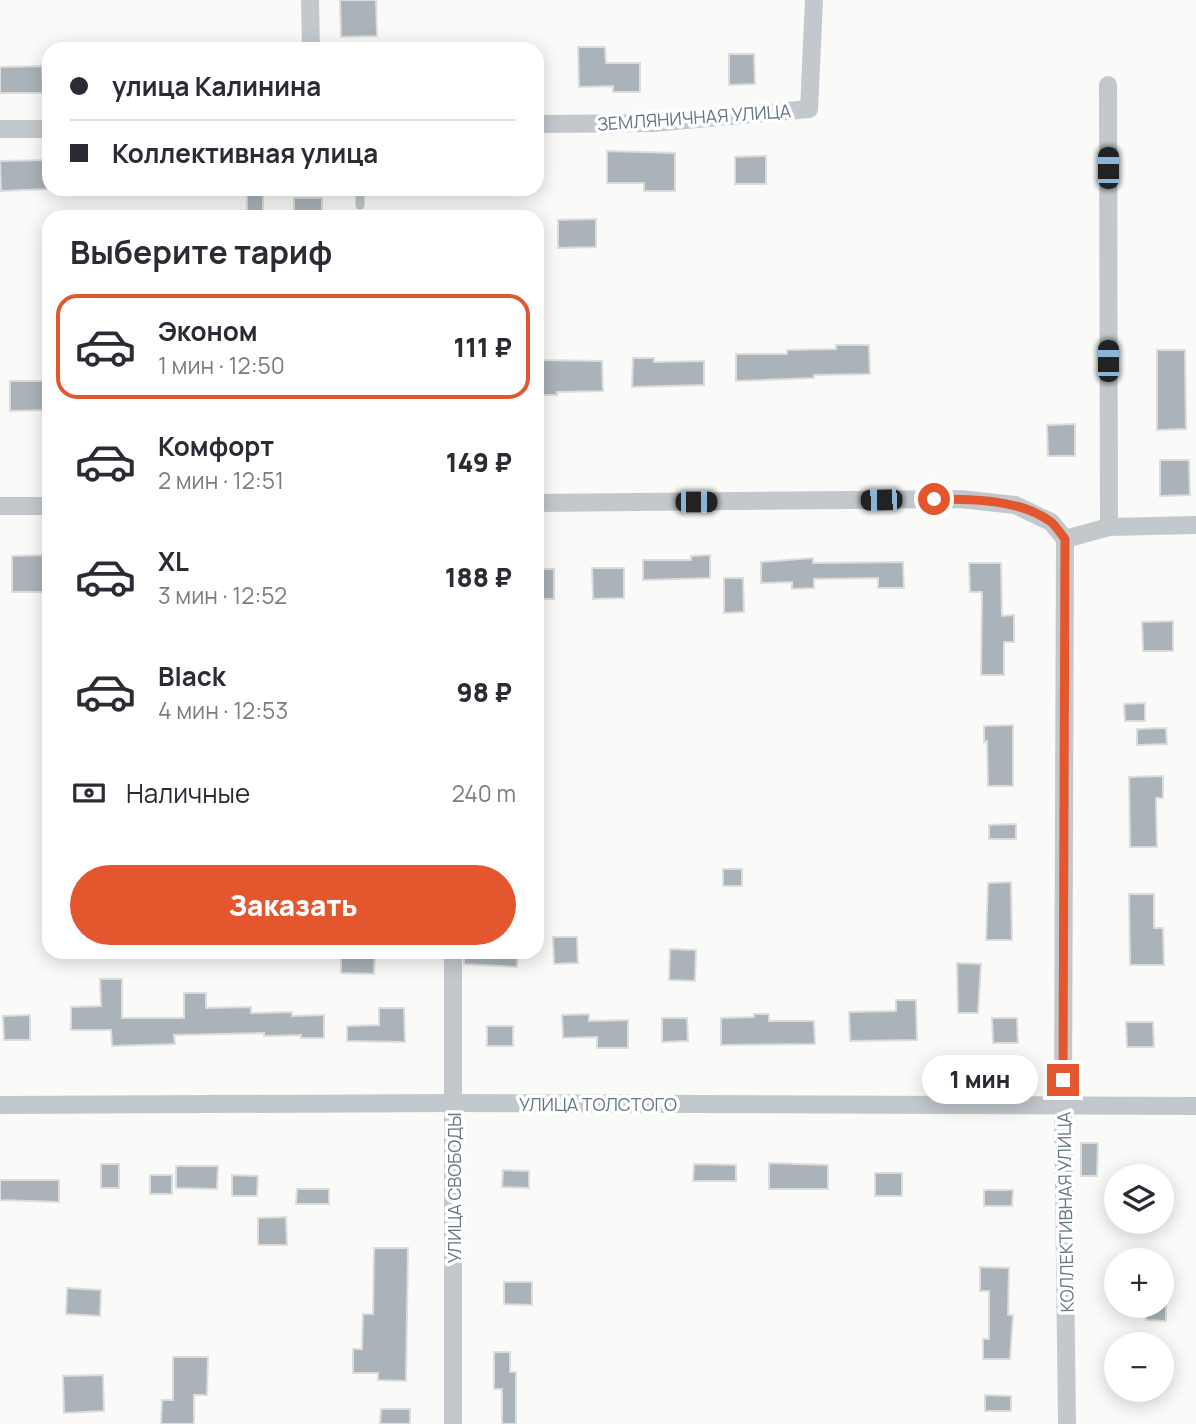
<!DOCTYPE html>
<html lang="ru">
<head>
<meta charset="utf-8">
<style>
  body { margin:0; font-family:Manrope,sans-serif; background:#f7f7f7; color:#2b2b33; height:100vh; display:flex; flex-direction:column; font-size:26px; white-space:nowrap }
  * { box-sizing:border-box; margin:0 }
  p { font-size:23px; color:#7c7c81 }
  .icon { flex:none; width:38px; height:38px; fill:none; stroke:currentColor; stroke-width:2; stroke-linecap:round; stroke-linejoin:round }
  .map { position:relative; flex:1; overflow:hidden }
  .drawer { position:absolute; left:42px; top:210px; width:502px; height:749px; display:flex; flex-direction:column; background:#fff; border-radius:21px; box-shadow:0 4px 18px #0003 }
  .drawer>* { flex:none }
  .guide { position:absolute; left:42px; top:42px; width:502px; height:154px; border-radius:21px; box-shadow:0 4px 18px #0003; display:grid; align-content:center; height:154px; padding:0 28px; background:#fff }
  .controls { position:absolute; left:1104px; top:1164px; display:grid; gap:14px }
  .controls a { display:grid; place-items:center; width:70px; height:70px; border-radius:50%; background:#fff; box-shadow:0 4px 18px #0003; font-size:35px }
  .end { position:absolute; width:32px; height:32px; margin:-16px; border:9px solid #e4572e; background:#fff; box-shadow:0 0 0 4px #fff }
  .from { border-radius:50% }
  .bubble { position:absolute; height:49px; border-radius:24px; background:#fff; box-shadow:0 4px 18px #0003; font-size:23px; font-weight:800; line-height:49px; text-align:center }
  .car { position:absolute; width:21px; height:42px; margin:-21px -10px; border-radius:9px; box-shadow:0 0 5px 2px #0007; background:linear-gradient(#222 24%,#8ab4d8 0 40%,#222 0 76%,#8ab4d8 0 86%,#222 0) }
  .guide b { display:flex; align-items:center; gap:24px; height:66px; font-size:26px }
  .guide b+b { border-top:2px solid #e1e1e2 }
  .guide i { width:18px; height:18px; background:#2b2b33 }
  ul { padding:0; list-style:none }
  li { display:flex; align-items:center; gap:21px; height:105px; margin:0 14px 10px; padding:0 14px; border:4px solid transparent; border-radius:21px }
  li div { flex:1 }
  li b { display:block; font-size:26px }
  li em { font-style:normal; font-weight:800 }
  li.on { border-color:#e4572e }
  li>.icon { width:63px; height:63px; stroke-width:1.5 }
  h2 { padding:0 28px; font-size:32px; line-height:84px }
  .pay { display:flex; align-items:center; gap:18px; height:77px; padding:0 28px; font-size:26px }
  .pay p { margin-inline-start:auto }
  .action { display:flex; gap:14px; margin-top:auto; padding:14px 28px }
  .action a { flex:1; height:80px; border-radius:42px; background:#e4572e; color:#fff; font-size:28px; font-weight:800; line-height:80px; text-align:center }
  .map>svg:first-child { display:block }
  .building { fill:#aab3b9; stroke:#dcdcda; stroke-width:2 }
  .lines { fill:none; stroke-linecap:round; stroke-linejoin:round }
  .service { stroke:#c3c8cc; stroke-width:9 }
  .minor { stroke:#c3c8cc; stroke-width:18 }
  .route { stroke:#e4572e; stroke-width:9 }
  .labels { text-anchor:middle; dominant-baseline:central; stroke-width:7; stroke-linejoin:round; paint-order:stroke }
  .street-label { font-size:18px; fill:#657683; stroke:#fff }
</style>
</head>
<body>
<div class="map">
<svg width="1196" height="1424" viewBox="0 0 1196 1424">
  <rect width="100%" height="100%" fill="#fafaf8"/>
  <g class="building">
    <polygon points="340,0 376,0 377,36 341,37"/>
    <polygon points="578,47 605,47 606,63 640,63 640,92 613,92 613,86 579,87"/>
    <polygon points="729,54 754,54 755,84 729,85"/>
    <polygon points="42,66 43,93 0,93 0,67"/>
    <polygon points="607,151 675,153 675,191 644,191 644,183 607,183"/>
    <polygon points="766,156 766,184 735,184 735,157"/>
    <polygon points="49,160 49,189 1,191 0,161"/>
    <rect x="247" y="194" width="16" height="20"/>
    <rect x="294" y="198" width="28" height="19"/>
    <polygon points="596,219 596,247 558,248 558,220"/>
    <polygon points="836,345 869,345 870,374 814,375 814,378 736,381 736,354 787,354 787,350 836,349"/>
    <polygon points="1157,350 1185,350 1186,429 1157,430"/>
    <polygon points="633,358 654,358 654,362 704,361 704,385 632,387"/>
    <polygon points="537,360 602,361 603,391 557,392 557,395 537,395"/>
    <polygon points="10,381 49,381 49,410 10,411"/>
    <polygon points="1075,424 1075,456 1048,456 1047,425"/>
    <polygon points="1160,460 1189,460 1190,495 1160,496"/>
    <polygon points="43,555 43,592 12,592 12,556"/>
    <polygon points="710,555 710,578 643,580 643,560 691,560 691,556"/>
    <polygon points="813,558 813,563 903,562 904,588 878,588 878,578 814,579 814,588 792,589 792,582 761,583 761,562"/>
    <polygon points="969,563 1001,563 1002,616 1014,615 1014,642 1004,642 1004,675 981,675 982,592 970,592"/>
    <polygon points="592,568 624,568 624,598 593,599"/>
    <rect x="537" y="569" width="17" height="30"/>
    <polygon points="724,578 743,578 744,612 724,613"/>
    <polygon points="1173,621 1173,651 1143,651 1142,622"/>
    <polygon points="1145,703 1145,721 1125,721 1124,704"/>
    <polygon points="1013,725 1013,786 988,786 987,741 984,742 984,726"/>
    <polygon points="1166,728 1167,744 1137,745 1137,729"/>
    <polygon points="1163,776 1163,798 1156,798 1157,847 1130,847 1129,777"/>
    <polygon points="1016,824 1016,839 989,839 989,825"/>
    <rect x="723" y="869" width="19" height="17"/>
    <polygon points="1011,882 1012,940 986,940 988,883"/>
    <polygon points="1129,894 1154,894 1154,928 1163,928 1164,965 1130,965"/>
    <polygon points="553,937 577,937 578,963 554,964"/>
    <polygon points="670,949 696,950 695,981 669,980"/>
    <polygon points="341,952 375,952 374,974 341,973"/>
    <polygon points="464,952 518,952 517,967 464,964"/>
    <polygon points="957,963 981,964 978,1013 958,1013"/>
    <polygon points="100,979 122,979 122,1018 184,1018 184,993 206,993 206,1008 251,1007 251,1013 292,1012 292,1016 324,1015 324,1038 301,1038 301,1035 264,1036 264,1033 174,1035 175,1044 112,1046 111,1030 71,1030 71,1007 101,1006"/>
    <polygon points="896,1000 916,1000 917,1040 850,1041 849,1012 896,1011"/>
    <polygon points="379,1008 404,1008 405,1042 347,1041 347,1026 379,1025"/>
    <polygon points="589,1014 589,1021 628,1020 628,1048 597,1048 597,1037 563,1038 562,1015"/>
    <polygon points="754,1014 769,1014 769,1021 814,1021 815,1044 721,1045 721,1018 754,1017"/>
    <polygon points="30,1015 30,1040 4,1040 3,1016"/>
    <polygon points="662,1018 687,1018 688,1041 662,1042"/>
    <polygon points="992,1018 1017,1018 1018,1043 993,1043"/>
    <polygon points="1126,1022 1153,1022 1154,1047 1127,1047"/>
    <rect x="487" y="1026" width="26" height="20"/>
    <polygon points="1081,1143 1098,1143 1097,1176 1081,1176"/>
    <polygon points="769,1163 828,1165 828,1189 769,1189"/>
    <rect x="101" y="1164" width="18" height="24"/>
    <polygon points="694,1164 736,1165 736,1181 693,1181"/>
    <polygon points="176,1166 218,1166 217,1189 176,1188"/>
    <polygon points="503,1170 529,1171 529,1188 502,1187"/>
    <rect x="875" y="1173" width="27" height="23"/>
    <rect x="150" y="1175" width="22" height="19"/>
    <polygon points="232,1175 258,1176 257,1196 232,1196"/>
    <polygon points="0,1180 59,1180 59,1202 0,1200"/>
    <polygon points="297,1189 329,1189 329,1204 296,1204"/>
    <polygon points="984,1190 1013,1190 1012,1206 984,1206"/>
    <polygon points="286,1217 287,1245 258,1245 258,1218"/>
    <polygon points="374,1248 408,1248 406,1381 378,1380 378,1373 353,1373 353,1349 362,1349 363,1314 373,1314"/>
    <polygon points="980,1267 1009,1268 1008,1315 1013,1315 1010,1359 983,1359 983,1339 989,1339 989,1291 980,1291"/>
    <polygon points="504,1282 532,1282 532,1305 504,1304"/>
    <polygon points="67,1288 101,1290 100,1316 66,1314"/>
    <polygon points="1146,1306 1166,1306 1166,1321 1146,1320"/>
    <polygon points="494,1352 510,1352 510,1372 516,1372 516,1424 502,1424 502,1389 494,1389"/>
    <polygon points="173,1357 208,1357 207,1395 194,1395 194,1424 161,1424 162,1400 173,1400"/>
    <polygon points="103,1375 104,1411 64,1413 63,1376"/>
    <polygon points="985,1395 1011,1396 1011,1411 985,1411"/>
    <polygon points="381,1409 410,1409 410,1424 380,1424"/>
  </g>
  <g class="lines">
    <polyline class="service" points="360,189 360,205"/>
    <g class="minor">
      <polyline points="310,0 311,49"/>
      <polyline points="1108,85 1109,527"/>
      <polyline points="537,124 652,123 809,109 814,0"/>
      <polyline points="0,129 49,129"/>
      <polyline points="537,503 960,499 1015,505 1051,522 1065,539 1109,527 1196,525"/>
      <polyline points="0,506 49,506"/>
      <polyline points="1065,539 1063,1105 1067,1424"/>
      <polyline points="453,952 453,1424"/>
      <polyline points="0,1105 454,1103 1196,1106"/>
    </g>
  </g>
  <g class="lines">
    <path class="route" d="M934,499C970,499 1021,499 1051,522C1056,526 1061,534 1065,539L1063,1080"/>
  </g>
  <g class="labels">
    <g class="street-label">
      <text transform="translate(694 117) rotate(-4)">ЗЕМЛЯНИЧНАЯ УЛИЦА</text>
      <text x="598" y="1104">УЛИЦА ТОЛСТОГО</text>
      <text transform="translate(454 1188) rotate(-90)">УЛИЦА СВОБОДЫ</text>
      <text transform="translate(1065 1212) rotate(-91)">КОЛЛЕКТИВНАЯ УЛИЦА</text>
    </g>
  </g>
</svg>
<div class="controls">
<a><svg class="icon" aria-label="layers" viewBox="0 0 24 24"><path d="M12 4l9 5-9 5-9-5zM3 14l9 5 9-5"/></svg></a>
<a>+</a>
<a>−</a>
</div>
<i class="end from" style="left:934px;top:499px"></i>
<i class="end" style="left:1063px;top:1080px"></i>
<div class="bubble" style="left:922px;top:1055px;width:116px">1 мин</div>
<i class="car" style="left:1108px;top:168px;rotate:0deg"></i>
<i class="car" style="left:1108px;top:361px;rotate:0deg"></i>
<i class="car" style="left:881px;top:500px;rotate:269deg"></i>
<i class="car" style="left:696px;top:502px;rotate:90deg"></i>
<div class="guide">
<b><i class="from"></i>улица Калинина</b>
<b><i></i>Коллективная улица</b>
</div>
<section class="drawer">
<h2>Выберите тариф</h2>
<ul>
<li class="on"><svg class="icon" aria-label="car" viewBox="0 0 24 24"><path d="M5 17H2v-5l4-1 3-4h7l3 4 3 1v5h-3M9 17h6M6 11h13"/><circle cx="7" cy="17" r="2"/><circle cx="17" cy="17" r="2"/></svg><div><b>Эконом</b><p>1 мин · 12:50</p></div><em>111 ₽</em></li>
<li><svg class="icon" aria-label="car" viewBox="0 0 24 24"><path d="M5 17H2v-5l4-1 3-4h7l3 4 3 1v5h-3M9 17h6M6 11h13"/><circle cx="7" cy="17" r="2"/><circle cx="17" cy="17" r="2"/></svg><div><b>Комфорт</b><p>2 мин · 12:51</p></div><em>149 ₽</em></li>
<li><svg class="icon" aria-label="car" viewBox="0 0 24 24"><path d="M5 17H2v-5l4-1 3-4h7l3 4 3 1v5h-3M9 17h6M6 11h13"/><circle cx="7" cy="17" r="2"/><circle cx="17" cy="17" r="2"/></svg><div><b>XL</b><p>3 мин · 12:52</p></div><em>188 ₽</em></li>
<li><svg class="icon" aria-label="car" viewBox="0 0 24 24"><path d="M5 17H2v-5l4-1 3-4h7l3 4 3 1v5h-3M9 17h6M6 11h13"/><circle cx="7" cy="17" r="2"/><circle cx="17" cy="17" r="2"/></svg><div><b>Black</b><p>4 мин · 12:53</p></div><em>98 ₽</em></li>
</ul>
<div class="pay"><svg class="icon" aria-label="cash" viewBox="0 0 24 24"><path d="M3 7h18v10H3z"/><circle cx="12" cy="12" r="2"/></svg>Наличные<p>240 m</p></div>
<div class="action"><a>Заказать</a></div>
</section>
</div>
</body>
</html>
